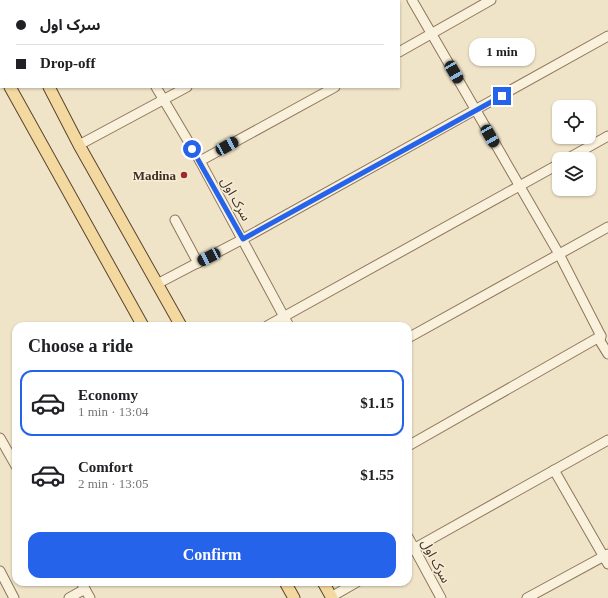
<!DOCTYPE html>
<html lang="en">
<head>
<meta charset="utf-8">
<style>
  body { margin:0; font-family:"Times New Roman","Noto Sans Arabic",serif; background:#f2f2f2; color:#202124; height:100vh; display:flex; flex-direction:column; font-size:15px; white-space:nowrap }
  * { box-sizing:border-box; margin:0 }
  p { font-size:13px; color:#757577 }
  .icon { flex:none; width:22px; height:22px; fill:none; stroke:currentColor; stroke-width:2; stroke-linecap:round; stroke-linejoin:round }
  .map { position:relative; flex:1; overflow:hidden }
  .sheet { position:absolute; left:12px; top:322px; width:400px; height:264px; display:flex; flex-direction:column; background:#fff; border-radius:12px; box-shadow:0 1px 3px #0004 }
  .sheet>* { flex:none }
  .guide { position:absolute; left:0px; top:0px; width:400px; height:88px; box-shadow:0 1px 3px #0004; display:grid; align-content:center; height:88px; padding:0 16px; background:#fff }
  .controls { position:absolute; left:552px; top:100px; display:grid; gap:8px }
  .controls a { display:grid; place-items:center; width:44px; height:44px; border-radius:8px; background:#fff; box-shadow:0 1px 3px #0004; font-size:20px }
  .end { position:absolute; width:18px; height:18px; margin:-9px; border:5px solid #2563eb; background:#fff; box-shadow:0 0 0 2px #fff }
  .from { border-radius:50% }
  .bubble { position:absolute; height:28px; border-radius:12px; background:#fff; box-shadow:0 1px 3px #0004; font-size:13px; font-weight:600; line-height:28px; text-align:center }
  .car { position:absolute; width:12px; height:24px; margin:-12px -6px; border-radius:5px; box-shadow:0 0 3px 1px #0007; background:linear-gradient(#222 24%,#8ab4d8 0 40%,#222 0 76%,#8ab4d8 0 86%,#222 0) }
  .guide b { display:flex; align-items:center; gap:14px; height:38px; font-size:15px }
  .guide b+b { border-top:1px solid #e0e0e0 }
  .guide i { width:10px; height:10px; background:#202124 }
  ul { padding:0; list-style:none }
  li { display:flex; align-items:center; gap:12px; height:66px; margin:0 8px 6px; padding:0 8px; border:2px solid transparent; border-radius:12px }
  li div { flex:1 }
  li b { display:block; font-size:15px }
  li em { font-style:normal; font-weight:600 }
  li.current { border-color:#2563eb }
  li>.icon { width:36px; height:36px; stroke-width:1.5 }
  h2 { padding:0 16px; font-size:18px; line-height:48px }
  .cta { display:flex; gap:8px; margin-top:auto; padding:8px 16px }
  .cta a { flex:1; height:46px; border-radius:12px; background:#2563eb; color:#fff; font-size:16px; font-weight:600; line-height:46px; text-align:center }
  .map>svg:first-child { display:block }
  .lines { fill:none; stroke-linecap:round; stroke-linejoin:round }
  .minor-casing { stroke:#8d765c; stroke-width:11 }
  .major-casing { stroke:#5b4430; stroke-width:13 }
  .minor { stroke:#faf1dc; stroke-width:9 }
  .major { stroke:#f3d9a0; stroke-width:11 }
  .route { stroke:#2563eb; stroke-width:5 }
  .poi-dot { fill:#9e2a2b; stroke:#f7eed8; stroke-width:1.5 }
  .labels { text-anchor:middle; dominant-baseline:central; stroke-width:3; stroke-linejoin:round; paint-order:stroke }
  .poi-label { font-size:13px; font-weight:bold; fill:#3d2e20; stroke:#f7eed8; text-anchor:end }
  .street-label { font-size:13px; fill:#3d2e20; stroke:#f7eed8 }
</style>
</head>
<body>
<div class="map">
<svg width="608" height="598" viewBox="0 0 608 598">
  <rect width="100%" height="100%" fill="#f0e4c8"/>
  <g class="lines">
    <defs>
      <g id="minor">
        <polyline points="412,0 559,254 601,336 600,341 608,354"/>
        <polyline points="165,1 167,0"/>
        <polyline points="341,1 343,0"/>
        <polyline points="399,52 491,0"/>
        <polyline points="156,87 200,161 289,326"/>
        <polyline points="79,145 187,87"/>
        <polyline points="567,159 608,136"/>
        <polyline points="200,161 335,87"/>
        <polyline points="175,220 198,263"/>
        <polyline points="157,284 243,239 608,36"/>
        <polyline points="267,326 559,164"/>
        <polyline points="408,338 608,227"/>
        <polyline points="0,438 16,466"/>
        <polyline points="408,446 601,336"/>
        <polyline points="554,470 608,564"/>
        <polyline points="408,537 441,598"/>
        <polyline points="408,552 608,440"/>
        <polyline points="0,571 14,598"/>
        <polyline points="81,582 90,598"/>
        <polyline points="331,597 357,582"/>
        <polyline points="69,598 85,589"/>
        <polyline points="527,598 608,554"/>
      </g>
      <g id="major">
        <polyline points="1,0 1,1"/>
        <polyline points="0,70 1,71"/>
        <polyline points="10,87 143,326"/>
        <polyline points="49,87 79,145 181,326"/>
        <polyline points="285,582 294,598"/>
        <polyline points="323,582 332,598"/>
      </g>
    </defs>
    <use href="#minor" class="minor-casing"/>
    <use href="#major" class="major-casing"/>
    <use href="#minor" class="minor"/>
    <use href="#major" class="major"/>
  </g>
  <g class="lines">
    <polyline class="route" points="192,149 243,239 502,96"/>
  </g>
  <circle class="poi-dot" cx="184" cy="175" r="4"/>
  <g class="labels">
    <g class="poi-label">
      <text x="176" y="175">Madina</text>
    </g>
    <g class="street-label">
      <text transform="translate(236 199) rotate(61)">سرک‌ اول</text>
      <text transform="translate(436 561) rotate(62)">سرک‌ اول</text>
    </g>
  </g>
</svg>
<div class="controls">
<a><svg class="icon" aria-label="locate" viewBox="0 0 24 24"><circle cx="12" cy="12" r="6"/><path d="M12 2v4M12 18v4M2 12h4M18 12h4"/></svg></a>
<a><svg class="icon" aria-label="layers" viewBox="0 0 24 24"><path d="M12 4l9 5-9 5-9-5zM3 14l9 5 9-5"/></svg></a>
</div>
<i class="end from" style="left:192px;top:149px"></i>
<i class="end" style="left:502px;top:96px"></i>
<div class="bubble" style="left:469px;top:38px;width:66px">1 min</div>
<i class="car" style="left:454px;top:72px;rotate:150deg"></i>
<i class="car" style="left:490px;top:136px;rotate:150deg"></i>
<i class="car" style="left:227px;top:146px;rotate:61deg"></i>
<i class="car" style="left:209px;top:257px;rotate:243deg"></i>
<div class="guide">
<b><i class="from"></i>سرک‌ اول</b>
<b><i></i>Drop-off</b>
</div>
<section class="sheet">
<h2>Choose a ride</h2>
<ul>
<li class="current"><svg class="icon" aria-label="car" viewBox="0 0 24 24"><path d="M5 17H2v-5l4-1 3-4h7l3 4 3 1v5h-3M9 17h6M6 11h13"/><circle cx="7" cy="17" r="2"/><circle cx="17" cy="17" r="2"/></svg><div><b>Economy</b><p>1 min · 13:04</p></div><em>$1.15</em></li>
<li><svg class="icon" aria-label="car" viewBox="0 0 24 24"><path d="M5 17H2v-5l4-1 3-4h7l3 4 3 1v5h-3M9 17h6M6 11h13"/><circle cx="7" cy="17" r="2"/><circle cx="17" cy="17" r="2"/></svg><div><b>Comfort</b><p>2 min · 13:05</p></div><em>$1.55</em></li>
</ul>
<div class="cta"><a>Confirm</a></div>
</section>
</div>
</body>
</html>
